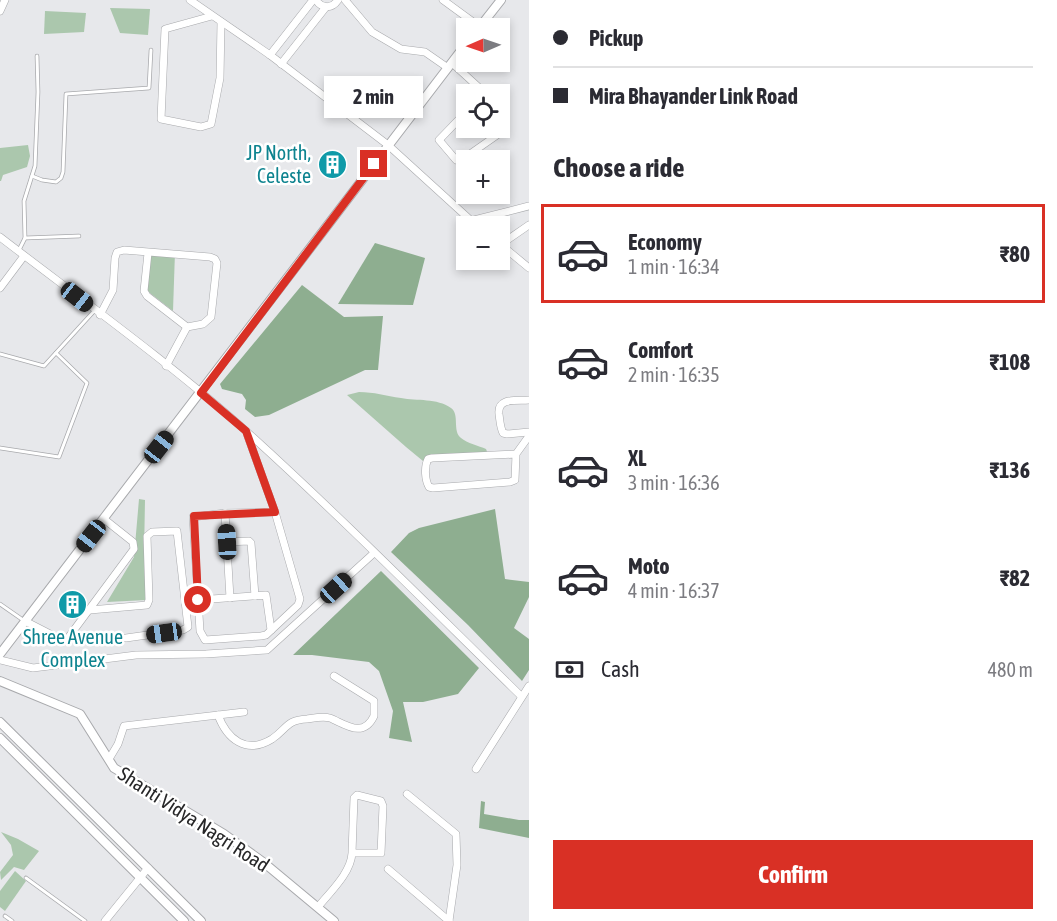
<!DOCTYPE html>
<html lang="en">
<head>
<meta charset="utf-8">
<style>
  body { margin:0; font-family:"Asap Condensed",sans-serif; background:#f2f2f3; color:#2b2b33; height:100vh; display:flex; flex-direction:column; font-size:22px; white-space:nowrap }
  * { box-sizing:border-box; margin:0 }
  p { font-size:20px; color:#7c7c81 }
  .icon { flex:none; width:33px; height:33px; fill:none; stroke:currentColor; stroke-width:2; stroke-linecap:round; stroke-linejoin:round }
  .map { position:relative; flex:1; overflow:hidden }
  .drawer { display:flex; flex-direction:column; background:#fff; width:528px }
  .drawer>* { flex:none }
  .guide { display:grid; align-content:center; height:132px; padding:0 24px; background:#fff }
  .needle { width:39px; rotate:268deg }
  .controls { position:absolute; left:456px; top:18px; display:grid; gap:12px }
  .controls a { display:grid; place-items:center; width:54px; height:54px; border-radius:0px; background:#fff; box-shadow:0 3px 9px #0003; font-size:30px }
  .end { position:absolute; width:27px; height:27px; margin:-14px; border:8px solid #d93025; background:#fff; box-shadow:0 0 0 3px #fff }
  .from { border-radius:50% }
  .bubble { position:absolute; height:42px; border-radius:0px; background:#fff; box-shadow:0 3px 9px #0003; font-size:20px; font-weight:700; line-height:42px; text-align:center }
  .car { position:absolute; width:18px; height:36px; margin:-18px -9px; border-radius:8px; box-shadow:0 0 4px 2px #0007; background:linear-gradient(#222 24%,#8ab4d8 0 40%,#222 0 76%,#8ab4d8 0 86%,#222 0) }
  .guide b { display:flex; align-items:center; gap:21px; height:57px; font-size:22px }
  .guide b+b { border-top:2px solid #e1e1e2 }
  .guide i { width:15px; height:15px; background:#2b2b33 }
  ul { padding:0; list-style:none }
  li { display:flex; align-items:center; gap:18px; height:99px; margin:0 12px 9px; padding:0 12px; border:3px solid transparent; border-radius:0px }
  li div { flex:1 }
  li b { display:block; font-size:22px }
  li em { font-style:normal; font-weight:700 }
  li.current { border-color:#d93025 }
  li>.icon { width:54px; height:54px; stroke-width:1.5 }
  h2 { padding:0 24px; font-size:27px; line-height:72px }
  .pay { display:flex; align-items:center; gap:15px; height:66px; padding:0 24px; font-size:22px }
  .pay p { margin-inline-start:auto }
  .action { display:flex; gap:12px; margin-top:auto; padding:12px 24px }
  .action a { flex:1; height:69px; border-radius:0px; background:#d93025; color:#fff; font-size:24px; font-weight:700; line-height:69px; text-align:center }
  main { display:flex; flex:1; min-height:0 }
  .map>svg:first-child { display:block }
  .green { fill:#abc7ad }
  .forest { fill:#8eae90 }
  .lines { fill:none; stroke-linecap:round; stroke-linejoin:round }
  .service-casing { stroke:#a8a9ac; stroke-width:4.5 }
  .minor-casing { stroke:#a8a9ac; stroke-width:8 }
  .tertiary-casing { stroke:#a8a9ac; stroke-width:10 }
  .service { stroke:#fff; stroke-width:3 }
  .minor { stroke:#fff; stroke-width:7 }
  .tertiary { stroke:#fff; stroke-width:8 }
  .route { stroke:#d93025; stroke-width:8 }
  .labels { text-anchor:middle; dominant-baseline:central; stroke-width:5; stroke-linejoin:round; paint-order:stroke }
  .culture-label { font-size:20px; fill:#0d838f; stroke:#fff; text-anchor:end }
  .street-label { font-size:20px; fill:#272728; stroke:#fff }
</style>
</head>
<body>
<main>
<div class="map">
<svg width="529" height="921" viewBox="0 0 529 921">
  <rect width="100%" height="100%" fill="#e7e8eb"/>
  <g class="green">
    <polygon points="110,8 150,9 148,35 120,33"/>
    <polygon points="45,11 86,13 84,32 44,34"/>
    <polygon points="28,145 30,156 27,167 3,175 1,181 0,181 0,148"/>
    <polygon points="146,249 175,252 173,311 146,290"/>
    <path d="M359,392C374,392 386,396 401,398C417,401 437,398 451,408C460,414 452,431 461,438C467,443 479,446 486,449L488,454L423,461L406,447L347,395Z"/>
    <polygon points="139,499 145,500 144,555 147,600 107,602 134,557"/>
    <polygon points="1,832 18,839 39,851 24,870 14,867 1,880 0,872 13,855 11,845"/>
    <polygon points="15,871 26,881 5,911 0,907 0,891"/>
  </g>
  <g class="forest">
    <polygon points="375,243 425,258 413,305 338,304"/>
    <polygon points="302,285 344,317 383,316 378,370 365,370 269,415 255,417 245,409 246,400 242,394 222,389 220,384"/>
    <polygon points="495,509 505,579 529,582 529,597 514,628 529,639 529,670 522,681 468,625 391,552 409,533 419,528"/>
    <polygon points="381,571 479,668 458,694 423,702 403,702 412,742 389,738 393,711 379,671 369,662 312,655 293,655"/>
    <polygon points="481,801 485,802 484,814 519,820 529,820 529,838 479,828"/>
  </g>
  <g class="lines">
    <defs>
      <g id="service">
        <polyline points="32,176 42,180 56,182 61,178 63,172 66,94 149,88 151,50"/>
        <polyline points="25,238 79,236"/>
        <polyline points="19,250 25,238 24,201 35,166 38,92 37,56"/>
        <polyline points="0,354 44,366 95,310"/>
        <polyline points="0,448 59,457 87,383 56,353"/>
        <polyline points="0,604 23,620"/>
        <polyline points="26,878 85,921"/>
        <polyline points="5,916 12,921"/>
      </g>
      <g id="minor">
        <polyline points="190,0 270,55 388,145 477,226"/>
        <path d="M316,0C322,9 332,9 338,0"/>
        <polyline points="345,0 372,32 401,49 425,52 448,68"/>
        <polyline points="443,0 480,27"/>
        <polyline points="0,11 5,0"/>
        <polyline points="212,16 165,29 161,119 201,127 211,124 220,78 221,22"/>
        <polyline points="270,55 313,0"/>
        <polyline points="452,63 486,94"/>
        <polyline points="281,64 326,7"/>
        <polyline points="466,112 439,140 456,160 460,161 500,133 500,127"/>
        <polyline points="470,221 529,206"/>
        <path d="M0,237C82,300 170,363 246,431C341,517 430,607 521,696"/>
        <polyline points="500,244 529,268"/>
        <polyline points="500,245 529,225"/>
        <polyline points="0,288 24,256"/>
        <polyline points="100,315 113,290 115,258 117,252 124,250 210,257 215,259 217,263 211,317 203,324 187,327 147,296 144,291 148,253"/>
        <polyline points="166,366 187,327"/>
        <path d="M529,400C517,401 497,397 499,414C500,421 500,427 503,433L507,434L529,432"/>
        <path d="M516,454L432,458L428,459C424,467 425,480 429,487L433,488L510,482L515,480L516,454L529,436"/>
        <polyline points="225,513 193,517 200,631 205,640 261,636 266,635 298,605 300,599 275,512 247,434"/>
        <polyline points="227,542 249,541 251,543 255,596"/>
        <polyline points="230,598 225,513 275,512"/>
        <polyline points="198,600 266,595 271,630"/>
        <polyline points="90,610 147,605 149,600 147,536 152,532 177,531 188,627 183,630 126,638"/>
        <polyline points="25,621 60,639 68,638 134,549 133,542 104,519"/>
        <polyline points="0,660 33,668 136,655 206,654 267,650 374,553"/>
        <path d="M218,715C227,739 246,755 272,739C287,729 286,720 307,719C314,718 323,716 330,718C345,724 363,739 374,716V701L334,676"/>
        <polyline points="109,759 118,744 124,726 244,712"/>
        <polyline points="476,769 529,686"/>
        <polyline points="407,794 456,834 457,865 449,921"/>
        <polyline points="388,869 449,921"/>
        <path d="M318,907C330,892 351,873 352,853L354,798L357,795L381,801L383,806L381,853H352"/>
        <polyline points="105,921 148,868"/>
      </g>
      <g id="tertiary">
        <polyline points="479,28 501,0"/>
        <polyline points="0,654 466,44"/>
        <polyline points="0,681 80,714 114,768 224,834 263,862 334,921"/>
        <polyline points="0,722 201,921"/>
        <polyline points="0,738 184,921"/>
      </g>
    </defs>
    <use href="#service" class="service-casing"/>
    <use href="#minor" class="minor-casing"/>
    <use href="#tertiary" class="tertiary-casing"/>
    <use href="#service" class="service"/>
    <use href="#minor" class="minor"/>
    <use href="#tertiary" class="tertiary"/>
  </g>
  <g class="lines">
    <polyline class="route" points="198,600 194,516 275,512 246,431 201,393 374,164"/>
  </g>
  <defs>
    <symbol id="building-disc" viewBox="-11 -11 22 22"><circle r="9.5" fill="#0f9aa8" stroke="#fff"/><path d="M-4-6H4V6H1V3H-1V6H-4ZM-2.5-4.3h1.7v1.8h-1.7ZM.8-4.3h1.7v1.8H.8ZM-2.5-1h1.7V.8h-1.7ZM.8-1h1.7V.8H.8Z" fill="#fff"/></symbol>
  </defs>
  <g fill-rule="evenodd">
    <use href="#building-disc" x="316" y="148" width="33" height="33"/>
    <use href="#building-disc" x="56" y="588" width="33" height="33"/>
  </g>
  <g class="labels">
    <g class="culture-label">
      <text x="311" y="152">JP North,<tspan x="311" dy="23">Celeste</tspan></text>
      <text x="73" y="636" text-anchor="middle">Shree Avenue<tspan x="73" dy="23">Complex</tspan></text>
    </g>
    <g class="street-label">
      <text transform="translate(194 819) rotate(33)">Shanti Vidya Nagri Road</text>
    </g>
  </g>
</svg>
<div class="controls">
<a><svg class="needle" viewBox="-14 -14 28 28"><path d="M0-13l5 13h-10z" fill="#e53935"/><path d="M0 13l5-13h-10z" fill="#7c7c81"/></svg></a>
<a><svg class="icon" aria-label="locate" viewBox="0 0 24 24"><circle cx="12" cy="12" r="6"/><path d="M12 2v4M12 18v4M2 12h4M18 12h4"/></svg></a>
<a>+</a>
<a>−</a>
</div>
<i class="end from" style="left:198px;top:600px"></i>
<i class="end" style="left:374px;top:164px"></i>
<div class="bubble" style="left:324px;top:76px;width:99px">2 min</div>
<i class="car" style="left:77px;top:297px;rotate:128deg"></i>
<i class="car" style="left:159px;top:447px;rotate:38deg"></i>
<i class="car" style="left:91px;top:536px;rotate:218deg"></i>
<i class="car" style="left:227px;top:542px;rotate:357deg"></i>
<i class="car" style="left:336px;top:588px;rotate:48deg"></i>
<i class="car" style="left:164px;top:633px;rotate:262deg"></i>
</div>
<section class="drawer">
<div class="guide">
<b><i class="from"></i>Pickup</b>
<b><i></i>Mira Bhayander Link Road</b>
</div>
<h2>Choose a ride</h2>
<ul>
<li class="current"><svg class="icon" aria-label="car" viewBox="0 0 24 24"><path d="M5 17H2v-5l4-1 3-4h7l3 4 3 1v5h-3M9 17h6M6 11h13"/><circle cx="7" cy="17" r="2"/><circle cx="17" cy="17" r="2"/></svg><div><b>Economy</b><p>1 min · 16:34</p></div><em>₹80</em></li>
<li><svg class="icon" aria-label="car" viewBox="0 0 24 24"><path d="M5 17H2v-5l4-1 3-4h7l3 4 3 1v5h-3M9 17h6M6 11h13"/><circle cx="7" cy="17" r="2"/><circle cx="17" cy="17" r="2"/></svg><div><b>Comfort</b><p>2 min · 16:35</p></div><em>₹108</em></li>
<li><svg class="icon" aria-label="car" viewBox="0 0 24 24"><path d="M5 17H2v-5l4-1 3-4h7l3 4 3 1v5h-3M9 17h6M6 11h13"/><circle cx="7" cy="17" r="2"/><circle cx="17" cy="17" r="2"/></svg><div><b>XL</b><p>3 min · 16:36</p></div><em>₹136</em></li>
<li><svg class="icon" aria-label="car" viewBox="0 0 24 24"><path d="M5 17H2v-5l4-1 3-4h7l3 4 3 1v5h-3M9 17h6M6 11h13"/><circle cx="7" cy="17" r="2"/><circle cx="17" cy="17" r="2"/></svg><div><b>Moto</b><p>4 min · 16:37</p></div><em>₹82</em></li>
</ul>
<div class="pay"><svg class="icon" aria-label="cash" viewBox="0 0 24 24"><path d="M3 7h18v10H3z"/><circle cx="12" cy="12" r="2"/></svg>Cash<p>480 m</p></div>
<div class="action"><a>Confirm</a></div>
</section>
</main>
</body>
</html>
